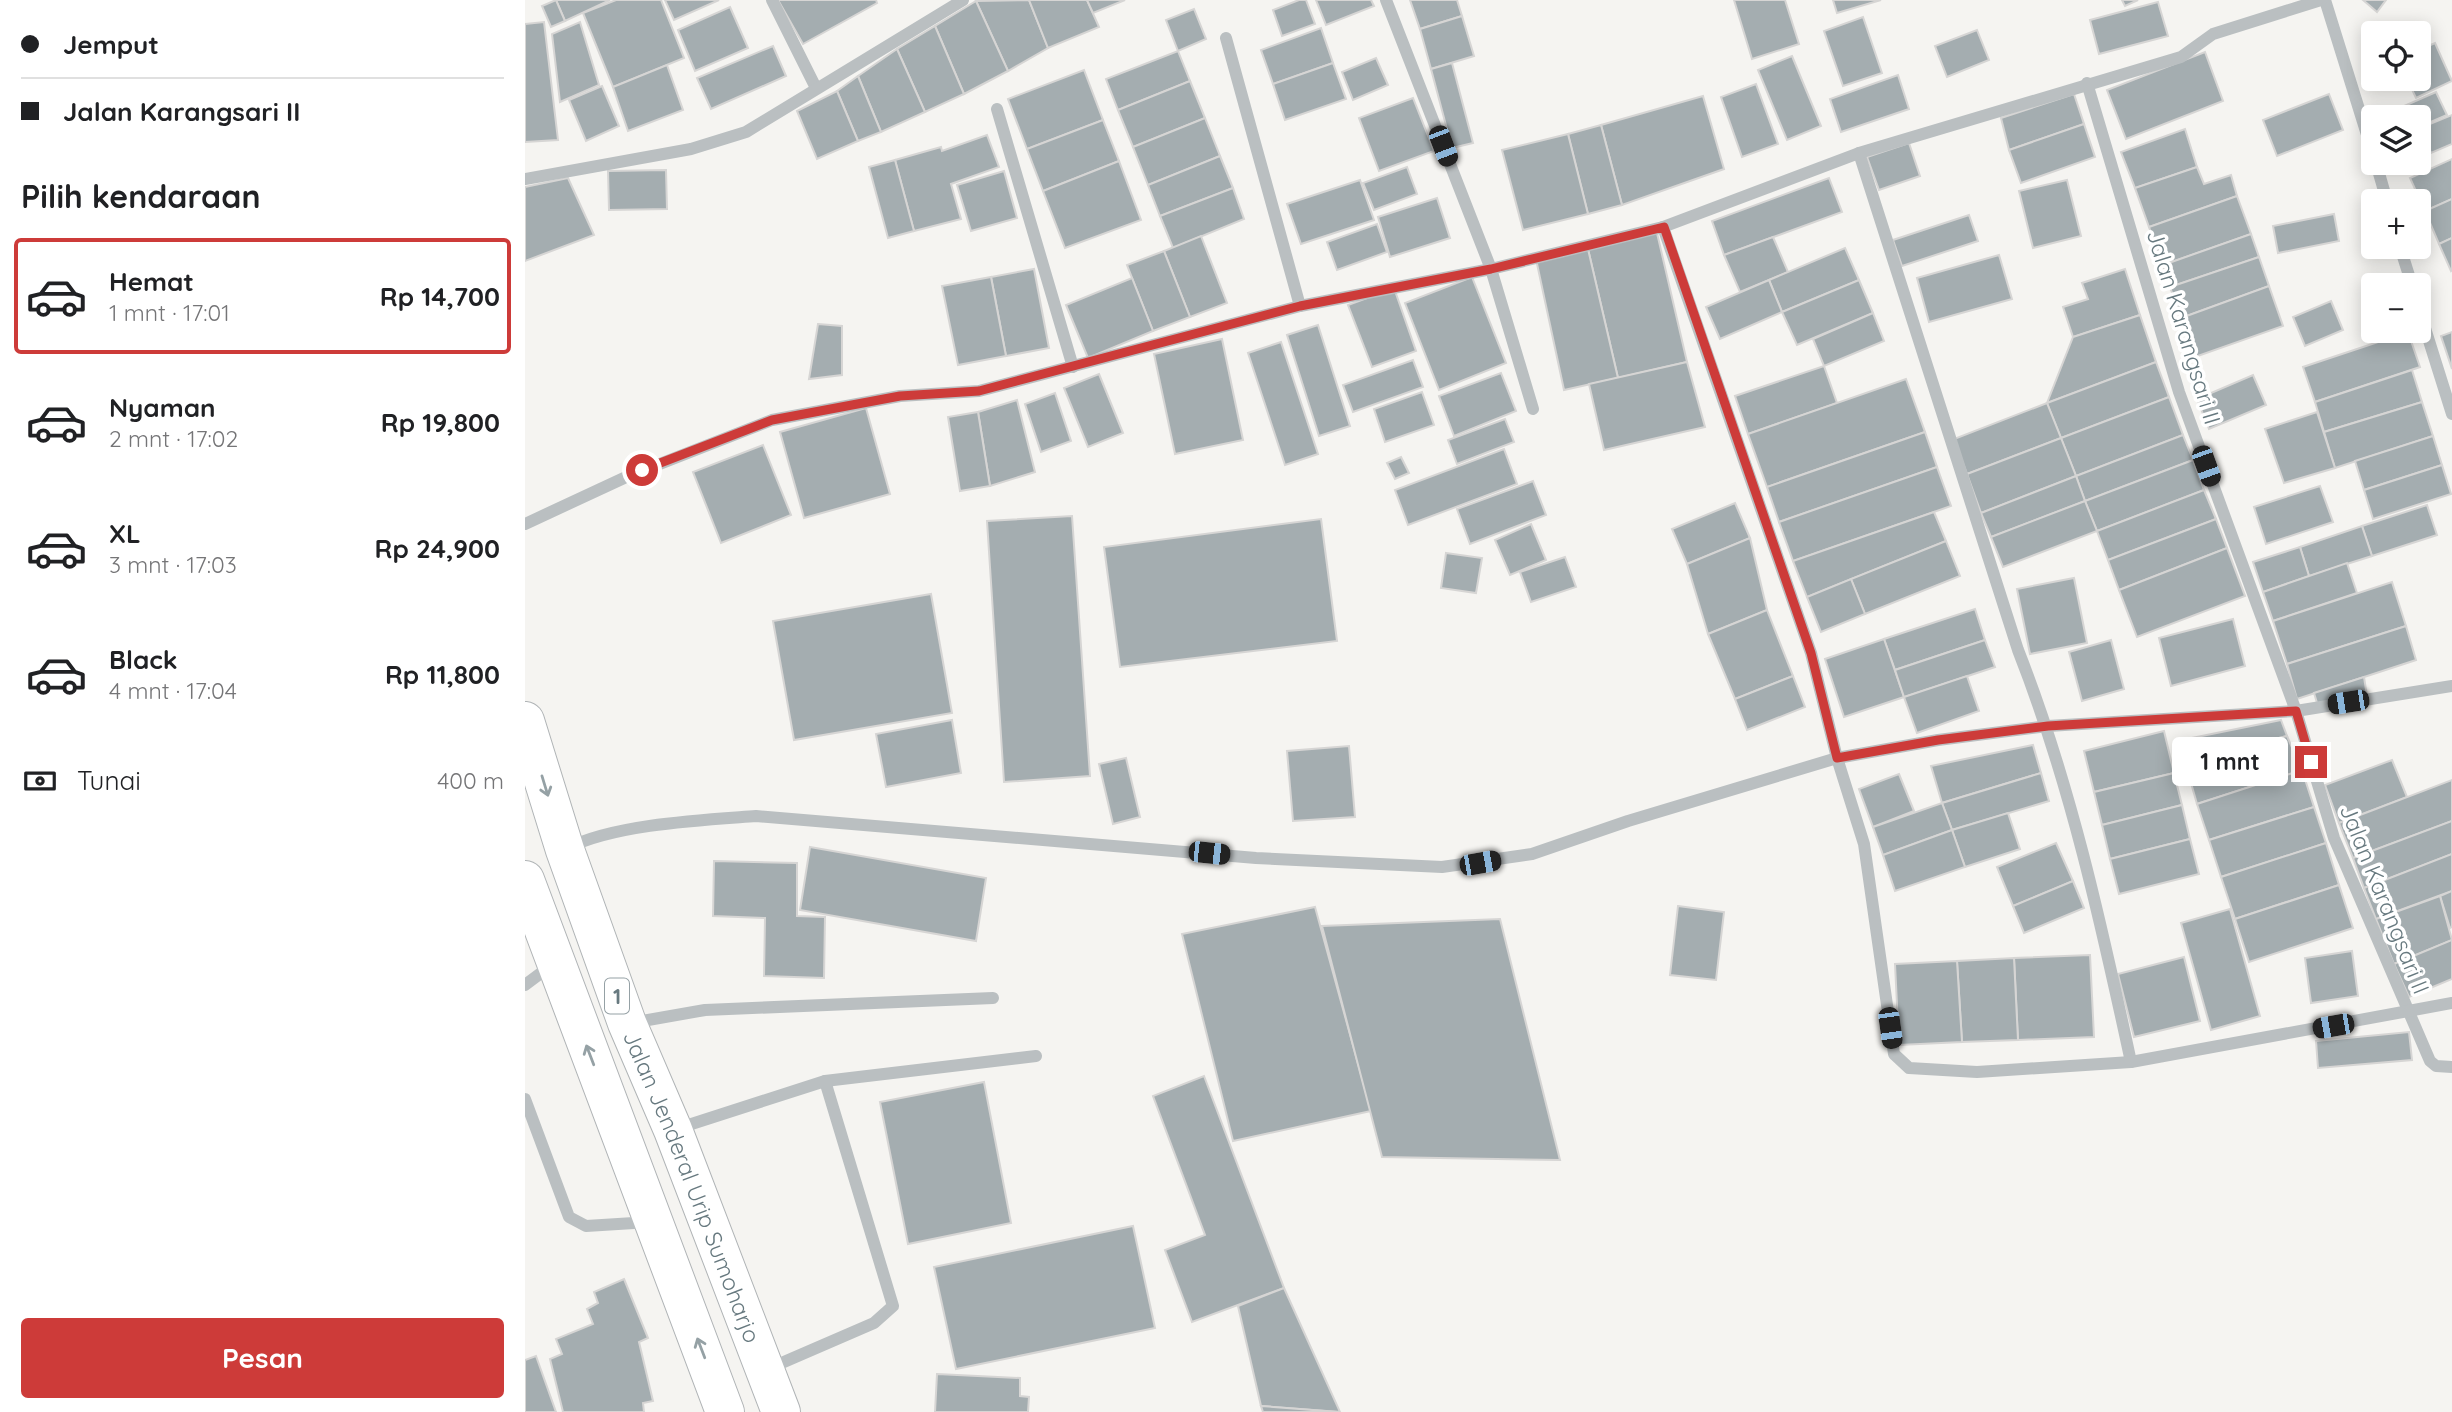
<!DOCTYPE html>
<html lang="id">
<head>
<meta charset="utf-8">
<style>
  body { margin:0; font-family:Quicksand,sans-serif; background:#f2f2f2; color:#202124; height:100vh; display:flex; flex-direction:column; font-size:26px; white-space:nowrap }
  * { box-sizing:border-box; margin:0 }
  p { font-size:23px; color:#757577 }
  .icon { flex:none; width:38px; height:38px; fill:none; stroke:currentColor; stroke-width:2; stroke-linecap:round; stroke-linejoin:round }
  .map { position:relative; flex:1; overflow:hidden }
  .panel { display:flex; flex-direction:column; background:#fff; width:525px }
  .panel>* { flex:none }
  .top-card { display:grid; align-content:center; height:154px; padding:0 21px; background:#fff }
  .buttons { position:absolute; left:1836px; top:21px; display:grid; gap:14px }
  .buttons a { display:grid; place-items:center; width:70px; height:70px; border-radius:7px; background:#fff; box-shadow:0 4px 18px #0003; font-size:35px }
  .end { position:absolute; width:32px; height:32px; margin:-16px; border:9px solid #cd3b39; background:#fff; box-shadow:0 0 0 4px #fff }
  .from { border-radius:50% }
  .bubble { position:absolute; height:49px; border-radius:7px; background:#fff; box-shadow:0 4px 18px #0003; font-size:23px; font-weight:700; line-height:49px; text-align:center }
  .car { position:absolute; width:21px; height:42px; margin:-21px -10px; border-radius:9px; box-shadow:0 0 5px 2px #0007; background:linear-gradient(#222 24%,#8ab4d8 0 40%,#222 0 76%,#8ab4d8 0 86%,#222 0) }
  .top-card b { display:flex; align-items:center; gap:24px; height:66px; font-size:26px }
  .top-card b+b { border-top:2px solid #e0e0e0 }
  .top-card i { width:18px; height:18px; background:#202124 }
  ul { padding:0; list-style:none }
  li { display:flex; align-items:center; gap:21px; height:116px; margin:0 14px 10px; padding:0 7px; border:4px solid transparent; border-radius:7px }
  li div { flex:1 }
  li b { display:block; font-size:26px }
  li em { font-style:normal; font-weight:700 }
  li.on { border-color:#cd3b39 }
  li>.icon { width:63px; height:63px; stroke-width:1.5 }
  h2 { padding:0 21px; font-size:32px; line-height:84px }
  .pay { display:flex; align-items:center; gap:18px; height:77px; padding:0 21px; font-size:26px }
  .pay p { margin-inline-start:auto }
  .cta { display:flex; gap:14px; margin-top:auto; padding:14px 21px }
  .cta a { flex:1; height:80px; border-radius:7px; background:#cd3b39; color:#fff; font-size:28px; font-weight:700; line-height:80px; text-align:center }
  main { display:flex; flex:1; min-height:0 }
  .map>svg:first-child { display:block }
  .building { fill:#a4adb0; stroke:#d6d5d4; stroke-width:2 }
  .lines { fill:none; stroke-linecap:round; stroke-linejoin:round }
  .highway-casing { stroke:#b0b4b6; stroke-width:40 }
  .minor { stroke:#babfc1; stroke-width:12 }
  .highway { stroke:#fff; stroke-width:38 }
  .oneway { stroke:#95a1a5 }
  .route { stroke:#cd3b39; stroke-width:9 }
  .labels { text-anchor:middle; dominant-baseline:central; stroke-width:7; stroke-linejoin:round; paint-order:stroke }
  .shield { fill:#fff; stroke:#95a1a5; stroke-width:2 }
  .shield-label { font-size:21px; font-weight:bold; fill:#67797f }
  .street-label { font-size:23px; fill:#67797f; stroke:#fff }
</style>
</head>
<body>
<main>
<section class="panel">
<div class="top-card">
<b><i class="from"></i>Jemput</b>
<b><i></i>Jalan Karangsari II</b>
</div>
<h2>Pilih kendaraan</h2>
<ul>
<li class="on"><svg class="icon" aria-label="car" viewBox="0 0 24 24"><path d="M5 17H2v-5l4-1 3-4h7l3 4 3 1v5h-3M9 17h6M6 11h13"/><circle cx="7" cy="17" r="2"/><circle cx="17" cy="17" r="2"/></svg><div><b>Hemat</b><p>1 mnt · 17:01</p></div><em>Rp 14,700</em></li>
<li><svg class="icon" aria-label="car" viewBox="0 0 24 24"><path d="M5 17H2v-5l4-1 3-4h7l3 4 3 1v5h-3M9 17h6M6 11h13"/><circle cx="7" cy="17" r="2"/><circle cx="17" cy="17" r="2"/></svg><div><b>Nyaman</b><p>2 mnt · 17:02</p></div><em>Rp 19,800</em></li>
<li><svg class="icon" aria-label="car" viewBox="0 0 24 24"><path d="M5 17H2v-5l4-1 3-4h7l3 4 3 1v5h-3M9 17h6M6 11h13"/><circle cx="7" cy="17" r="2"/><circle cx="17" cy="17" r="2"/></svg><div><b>XL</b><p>3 mnt · 17:03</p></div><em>Rp 24,900</em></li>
<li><svg class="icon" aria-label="car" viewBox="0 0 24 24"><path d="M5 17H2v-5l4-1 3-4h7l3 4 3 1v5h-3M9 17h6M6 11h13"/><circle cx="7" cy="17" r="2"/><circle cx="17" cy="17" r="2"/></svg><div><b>Black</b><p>4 mnt · 17:04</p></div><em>Rp 11,800</em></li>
</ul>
<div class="pay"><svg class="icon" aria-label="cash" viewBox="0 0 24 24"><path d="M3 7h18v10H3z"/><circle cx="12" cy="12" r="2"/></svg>Tunai<p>400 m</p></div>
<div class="cta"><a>Pesan</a></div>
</section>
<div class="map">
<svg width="1927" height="1412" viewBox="0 0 1927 1412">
  <rect width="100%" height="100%" fill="#f5f4f1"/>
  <g class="building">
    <polygon points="31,0 85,0 40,21"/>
    <polygon points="31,0 40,21 26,27 17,6"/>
    <polygon points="91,0 136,0 159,58 88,87 58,13"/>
    <polygon points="140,0 194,0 149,20"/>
    <polygon points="253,0 351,0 352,3 278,44"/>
    <polygon points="504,0 523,48 483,71 451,1"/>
    <polygon points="504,0 562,0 574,27 523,48"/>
    <polygon points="562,0 600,0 568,13"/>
    <polygon points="774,0 781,0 790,24 757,36 748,10"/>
    <polygon points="791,0 846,0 849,6 801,25"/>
    <polygon points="885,0 932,0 937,16 895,29"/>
    <polygon points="1209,0 1260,0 1274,44 1227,59"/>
    <polygon points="1308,0 1356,0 1312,13"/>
    <polygon points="1597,0 1613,0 1600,6"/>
    <polygon points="1838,0 1861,0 1852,12"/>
    <polygon points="451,1 483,71 439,94 410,26"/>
    <polygon points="1633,2 1643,36 1574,54 1565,20"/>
    <polygon points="205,7 223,48 170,71 153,30"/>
    <polygon points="669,9 681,39 653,51 641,20"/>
    <polygon points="937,16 949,56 906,69 895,29"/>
    <polygon points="1338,17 1357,73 1318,86 1299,31"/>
    <polygon points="19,22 33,140 0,142 0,24"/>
    <polygon points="55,22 74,85 35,102 27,34"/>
    <polygon points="410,26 439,94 400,112 372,49"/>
    <polygon points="796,28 808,63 748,84 736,50"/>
    <polygon points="1452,30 1464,60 1422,77 1410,46"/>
    <polygon points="1910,43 1927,81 1891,98 1882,79 1894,79 1894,50"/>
    <polygon points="248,46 261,76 186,109 172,78"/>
    <polygon points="372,49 400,112 356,132 333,76"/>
    <polygon points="653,51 665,81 593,110 581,79"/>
    <polygon points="1680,52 1698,101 1601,139 1582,90"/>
    <polygon points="1267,56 1296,126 1262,140 1233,70"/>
    <polygon points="851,58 863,85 828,100 817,72"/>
    <polygon points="808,63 821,99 760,120 748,84"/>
    <polygon points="927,63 948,143 927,148 906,69"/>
    <polygon points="142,65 158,110 103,131 88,87"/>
    <polygon points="559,70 578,120 502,149 483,99"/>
    <polygon points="1373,75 1384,109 1316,132 1305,99"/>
    <polygon points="333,76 356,132 333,141 312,91"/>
    <polygon points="665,81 680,118 608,147 593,110"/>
    <polygon points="1231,84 1253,144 1217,157 1196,97"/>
    <polygon points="77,86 94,126 61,141 44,100"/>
    <polygon points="312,91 333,141 292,159 272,111"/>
    <polygon points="1911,92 1922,115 1894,127 1894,117 1874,117 1870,110"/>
    <polygon points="1549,94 1559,124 1484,150 1476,118"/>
    <polygon points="1804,94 1818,130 1752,156 1738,120"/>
    <polygon points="1178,96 1199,169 1097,205 1076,125"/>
    <polygon points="888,98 909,151 854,171 834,118"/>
    <polygon points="1927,115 1927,144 1906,153 1895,128"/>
    <polygon points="680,118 695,156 623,185 608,147"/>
    <polygon points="578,120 594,161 518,191 502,149"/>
    <polygon points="1559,124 1570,157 1496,183 1484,150"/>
    <polygon points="1076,125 1097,205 1063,214 1043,134"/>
    <polygon points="1660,129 1672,167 1610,188 1596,152"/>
    <polygon points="1043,134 1063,214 998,230 977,150"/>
    <polygon points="462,135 474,167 426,184 436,219 389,231 370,160 416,147 417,151"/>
    <polygon points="1384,143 1395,176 1354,190 1342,157"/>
    <polygon points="695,156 708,188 635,216 623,185"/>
    <polygon points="1927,159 1927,199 1900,211 1885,178"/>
    <polygon points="370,160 389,231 363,238 344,167"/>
    <polygon points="594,161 616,220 540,248 518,191"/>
    <polygon points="882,167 892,194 849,210 838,183"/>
    <polygon points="1672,167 1679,184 1706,175 1712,196 1624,227 1610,188"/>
    <polygon points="141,170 142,209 84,210 83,171"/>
    <polygon points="479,171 492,218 446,231 432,185"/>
    <polygon points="43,178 69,235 0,261 0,187"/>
    <polygon points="1304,178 1317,212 1199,255 1187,221"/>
    <polygon points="835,180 849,220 776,244 762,204"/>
    <polygon points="1542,180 1556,236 1508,248 1494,191"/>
    <polygon points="708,188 719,219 648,248 635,216"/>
    <polygon points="1712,196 1726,234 1638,265 1624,227"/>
    <polygon points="912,198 925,238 865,257 853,217"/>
    <polygon points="1927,199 1927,238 1914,244 1900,211"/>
    <polygon points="1809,214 1814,241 1753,253 1748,226"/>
    <polygon points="1444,215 1453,241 1377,266 1368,240"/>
    <polygon points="852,224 862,252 812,270 802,242"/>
    <polygon points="1132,233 1162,362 1093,378 1063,249"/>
    <polygon points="1726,234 1734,257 1645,287 1638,265"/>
    <polygon points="676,236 702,303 665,317 639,251"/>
    <polygon points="1248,237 1263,272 1215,292 1199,255"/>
    <polygon points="1927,238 1927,270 1926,271 1914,244"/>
    <polygon points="1320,248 1334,280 1257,312 1244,280"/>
    <polygon points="1063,249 1093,378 1039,390 1011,259"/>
    <polygon points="639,251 665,317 628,331 602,265"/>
    <polygon points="1474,255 1487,299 1404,322 1392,278"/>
    <polygon points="1734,257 1744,286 1656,318 1645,287"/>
    <polygon points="509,269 524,348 481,356 466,277"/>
    <polygon points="1600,269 1615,315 1548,337 1538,307 1563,299 1557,283"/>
    <polygon points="466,277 481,356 433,365 417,286"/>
    <polygon points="947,277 981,363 914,390 880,303"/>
    <polygon points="607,278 628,331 563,358 541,305"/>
    <polygon points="1244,280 1257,312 1195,339 1181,307"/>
    <polygon points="1334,280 1348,313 1272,345 1257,312"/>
    <polygon points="1744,286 1758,326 1670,357 1656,318"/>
    <polygon points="869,288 891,351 847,367 823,305"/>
    <polygon points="1806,301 1818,330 1780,346 1768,317"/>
    <polygon points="1348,313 1359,341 1299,366 1288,339"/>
    <polygon points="1615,315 1631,362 1522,403 1548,337"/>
    <polygon points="293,324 317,326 317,375 284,379"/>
    <polygon points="793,325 825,426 794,436 762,335"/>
    <polygon points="1883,332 1895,367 1790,402 1778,367"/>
    <polygon points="1927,332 1927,369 1916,336"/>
    <polygon points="697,339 718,440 650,454 629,354"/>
    <polygon points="756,342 793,454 760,465 723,353"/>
    <polygon points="888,360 898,387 828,412 818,385"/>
    <polygon points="1162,362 1180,427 1079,450 1064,384"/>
    <polygon points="1631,362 1644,397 1536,438 1522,403"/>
    <polygon points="1299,366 1312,403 1223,434 1210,396"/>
    <polygon points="1887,370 1897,402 1799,432 1790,402"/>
    <polygon points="976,373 991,411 929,436 914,396"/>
    <polygon points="574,374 598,433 563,447 539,388"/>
    <polygon points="1728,375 1741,405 1684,429 1672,399"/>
    <polygon points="1381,379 1400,432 1242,487 1223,434"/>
    <polygon points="897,392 909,425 860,442 849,409"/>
    <polygon points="530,393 546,441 516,452 500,404"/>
    <polygon points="1644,397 1658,435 1551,476 1536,438"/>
    <polygon points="492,400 510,472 465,486 453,412"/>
    <polygon points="1897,402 1908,436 1810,468 1799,432"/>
    <polygon points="1522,403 1536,438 1442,474 1429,439"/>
    <polygon points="341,408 365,494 279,518 255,432"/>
    <polygon points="453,412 465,486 435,491 423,417"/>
    <polygon points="1792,412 1810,468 1759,483 1740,429"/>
    <polygon points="980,419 989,442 932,464 923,440"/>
    <polygon points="1400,432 1412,467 1254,522 1242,487"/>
    <polygon points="1658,435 1668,460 1560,501 1551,476"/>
    <polygon points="1908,436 1917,465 1839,490 1830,461"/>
    <polygon points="1536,438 1551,476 1456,513 1442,474"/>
    <polygon points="238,445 266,515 196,543 168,472"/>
    <polygon points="979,449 992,484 883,525 870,490"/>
    <polygon points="876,457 884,473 870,479 862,463"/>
    <polygon points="1668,460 1679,490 1572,531 1560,501"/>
    <polygon points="1917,465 1926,494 1848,519 1839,490"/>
    <polygon points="1412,467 1426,506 1268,561 1254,522"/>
    <polygon points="1551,476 1560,501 1466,537 1456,513"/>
    <polygon points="1008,481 1021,515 945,544 932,509"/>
    <polygon points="1795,486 1808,522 1741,544 1729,507"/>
    <polygon points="1679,490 1691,519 1583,560 1572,531"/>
    <polygon points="1560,501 1572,531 1478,567 1466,537"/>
    <polygon points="1210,503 1225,538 1162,564 1147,529"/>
    <polygon points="1902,505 1912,535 1847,556 1837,526"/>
    <polygon points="1409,512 1421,541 1282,597 1268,561"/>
    <polygon points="547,516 565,776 479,782 462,521"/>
    <polygon points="796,519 812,641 595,667 579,547"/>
    <polygon points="1691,519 1702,548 1594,590 1583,560"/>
    <polygon points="1006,524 1021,560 985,575 970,540"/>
    <polygon points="1837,526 1847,556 1784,576 1775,547"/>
    <polygon points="1225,538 1242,610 1183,634 1162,564"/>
    <polygon points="1421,541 1435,576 1340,614 1326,579"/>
    <polygon points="1775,547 1784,576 1738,592 1728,562"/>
    <polygon points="1702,548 1720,596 1612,637 1594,590"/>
    <polygon points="921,553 957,558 951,593 916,588"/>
    <polygon points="1040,557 1051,587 1006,602 995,572"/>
    <polygon points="1822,563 1832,593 1748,621 1738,592"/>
    <polygon points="1549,578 1562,643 1505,654 1492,589"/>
    <polygon points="1326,579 1340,614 1296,632 1282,597"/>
    <polygon points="1867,582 1881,626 1762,664 1748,621"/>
    <polygon points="406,594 427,713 269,740 248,621"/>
    <polygon points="1450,609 1460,640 1370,670 1359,639"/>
    <polygon points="1242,610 1268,676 1210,699 1183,634"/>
    <polygon points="1708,619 1720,666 1646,686 1634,638"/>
    <polygon points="1881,626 1891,660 1772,699 1762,664"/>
    <polygon points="1359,639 1379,697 1319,717 1300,659"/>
    <polygon points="1460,640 1470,667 1379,697 1370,670"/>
    <polygon points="1586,640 1599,689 1557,701 1544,652"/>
    <polygon points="1268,676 1280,707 1222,730 1210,699"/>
    <polygon points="1442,676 1454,711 1392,733 1379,697"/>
    <polygon points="1839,677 1842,696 1793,706 1789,693"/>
    <polygon points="427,720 436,773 361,787 351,734"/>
    <polygon points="1756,720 1762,736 1660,762 1652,741"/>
    <polygon points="1639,731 1649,773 1569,792 1559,751"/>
    <polygon points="1762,736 1777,770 1672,804 1660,762"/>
    <polygon points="1508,745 1516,773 1417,803 1406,766"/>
    <polygon points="824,746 830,817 768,821 762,751"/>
    <polygon points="601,758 615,817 588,824 574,764"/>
    <polygon points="1867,760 1882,797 1814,823 1800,785"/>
    <polygon points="1777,770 1789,807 1684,840 1672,804"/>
    <polygon points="1516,773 1524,801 1427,830 1417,803"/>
    <polygon points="1649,773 1657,805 1577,825 1569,792"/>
    <polygon points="1374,774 1389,811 1348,827 1334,789"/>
    <polygon points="1927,780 1927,821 1828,858 1814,823"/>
    <polygon points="1417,803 1427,830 1358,855 1348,827"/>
    <polygon points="1657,805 1665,839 1585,859 1577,825"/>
    <polygon points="1789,807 1801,843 1696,877 1684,840"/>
    <polygon points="1483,813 1495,849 1440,867 1427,830"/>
    <polygon points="1927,821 1927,854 1839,888 1828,858"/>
    <polygon points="1427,830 1440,867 1370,891 1358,855"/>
    <polygon points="1665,839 1674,874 1594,894 1585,859"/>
    <polygon points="1531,843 1548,881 1488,906 1472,867"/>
    <polygon points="1801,843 1814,885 1710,919 1696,877"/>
    <polygon points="285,847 461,878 451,941 275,910"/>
    <polygon points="1927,854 1927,891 1851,919 1839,888"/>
    <polygon points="189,861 272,863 272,916 300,917 299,978 239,976 240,918 188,916"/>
    <polygon points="1548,881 1559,908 1499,933 1488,906"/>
    <polygon points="1814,885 1828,928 1724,962 1710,919"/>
    <polygon points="1927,891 1927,927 1925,928 1915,896"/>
    <polygon points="1915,896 1927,940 1869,964 1851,919"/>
    <polygon points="1153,906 1199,912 1191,980 1145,975"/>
    <polygon points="790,907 846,1111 708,1141 657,934"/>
    <polygon points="1705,909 1735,1016 1686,1030 1656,923"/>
    <polygon points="975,919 1035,1160 857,1157 797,926"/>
    <polygon points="1927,940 1927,979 1884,997 1869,964"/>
    <polygon points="1827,951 1833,996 1786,1003 1780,958"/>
    <polygon points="1565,955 1569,1037 1493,1040 1489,958"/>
    <polygon points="1659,957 1675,1021 1609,1037 1593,974"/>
    <polygon points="1489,958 1493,1040 1437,1042 1432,961"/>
    <polygon points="1432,961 1437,1042 1374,1045 1370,964"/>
    <polygon points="1884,1032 1887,1060 1793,1068 1791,1041"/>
    <polygon points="679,1076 759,1288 667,1322 640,1250 680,1235 628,1096"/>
    <polygon points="459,1082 486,1223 383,1244 355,1102"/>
    <polygon points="608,1226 630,1328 431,1369 409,1267"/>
    <polygon points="99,1279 123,1338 114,1342 128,1401 118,1403 119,1412 38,1412 25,1359 37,1354 31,1339 68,1324 62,1309 73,1303 69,1292"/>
    <polygon points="759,1288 815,1412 736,1406 713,1306"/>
    <polygon points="11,1356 31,1412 0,1412 0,1360"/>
    <polygon points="412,1374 495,1378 495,1396 504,1397 503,1412 410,1412"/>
    <polygon points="736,1406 813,1412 738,1412"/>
  </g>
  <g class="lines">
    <defs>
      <g id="highway">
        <path id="s1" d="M0,721L40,850L102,1023L148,1130L256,1412"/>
        <polyline points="0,880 200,1412"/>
      </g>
    </defs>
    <use href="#highway" class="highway-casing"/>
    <g class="minor">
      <polyline points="247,0 291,88"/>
      <polyline points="861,0 966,269 1008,409"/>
      <polyline points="1800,0 1848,154"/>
      <polyline points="701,38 775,306"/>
      <polyline points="1562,83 1654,392 1771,711 1809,838 1905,1061 1911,1066 1927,1067"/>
      <polyline points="472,109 548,367"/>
      <path d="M1334,153L1493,650C1545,782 1576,923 1606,1062"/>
      <polyline points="1851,163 1862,201"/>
      <polyline points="0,179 166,149 221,132 438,0"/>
      <polyline points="1138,227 1286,653 1312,758 1339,844 1369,1054 1384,1068 1452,1072 1606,1062 1927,1003"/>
      <polyline points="1875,247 1887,285"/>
      <polyline points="1894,309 1927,414"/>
      <polyline points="0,524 99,478 247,420 375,396 454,391 775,306 966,269 1138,227 1334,153 1656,57 1688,34 1796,0"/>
      <path d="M43,848C90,824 178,820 231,816L731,858L917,867L1007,854L1103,821L1312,758L1413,740L1523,726L1771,711L1927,686"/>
      <polyline points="0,985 28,964"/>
      <polyline points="106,1023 180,1010 468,998"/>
      <polyline points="0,1099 44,1217 61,1226 125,1222"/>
      <polyline points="151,1129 300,1081 511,1056"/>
      <polyline points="245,1368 349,1323 368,1306 300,1081"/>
    </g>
    <use href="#highway" class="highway"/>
  </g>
  <defs><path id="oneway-shaft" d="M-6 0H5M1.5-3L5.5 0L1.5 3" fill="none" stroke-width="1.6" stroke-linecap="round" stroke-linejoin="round" transform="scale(1.75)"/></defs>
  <g class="oneway">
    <use href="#oneway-shaft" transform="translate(20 786) rotate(73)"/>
    <use href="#oneway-shaft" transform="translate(65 1055) rotate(-111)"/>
    <use href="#oneway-shaft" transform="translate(176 1348) rotate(-111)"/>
  </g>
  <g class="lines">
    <polyline class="route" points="117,470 247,420 375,396 454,391 775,306 966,269 1139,227 1286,653 1312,758 1413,740 1523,726 1771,711 1786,762"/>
  </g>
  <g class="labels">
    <rect class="shield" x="80" y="978.5" width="24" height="35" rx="5"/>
    <g class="shield-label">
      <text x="92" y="996">1</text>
    </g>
    <g class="street-label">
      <text transform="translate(1659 327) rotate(73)">Jalan Karangsari II</text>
      <text transform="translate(1860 899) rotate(68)">Jalan Karangsari II</text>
      <text stroke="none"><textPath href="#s1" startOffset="495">Jalan Jenderal Urip Sumoharjo</textPath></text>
    </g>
  </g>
</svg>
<div class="buttons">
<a><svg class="icon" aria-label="locate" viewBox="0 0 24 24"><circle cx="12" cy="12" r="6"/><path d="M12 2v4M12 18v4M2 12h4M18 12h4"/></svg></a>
<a><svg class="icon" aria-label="layers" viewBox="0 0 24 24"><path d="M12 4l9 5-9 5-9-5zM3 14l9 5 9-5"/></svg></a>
<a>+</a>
<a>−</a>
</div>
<i class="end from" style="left:117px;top:470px"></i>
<i class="end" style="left:1786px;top:762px"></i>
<div class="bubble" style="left:1647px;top:737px;width:116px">1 mnt</div>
<i class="car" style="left:918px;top:146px;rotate:159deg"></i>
<i class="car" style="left:1681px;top:466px;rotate:160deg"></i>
<i class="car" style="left:1823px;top:702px;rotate:261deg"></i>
<i class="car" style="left:684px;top:853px;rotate:96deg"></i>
<i class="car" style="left:955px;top:863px;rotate:80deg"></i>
<i class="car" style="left:1808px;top:1026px;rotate:260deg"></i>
<i class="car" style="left:1365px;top:1028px;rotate:172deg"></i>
</div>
</main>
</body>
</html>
